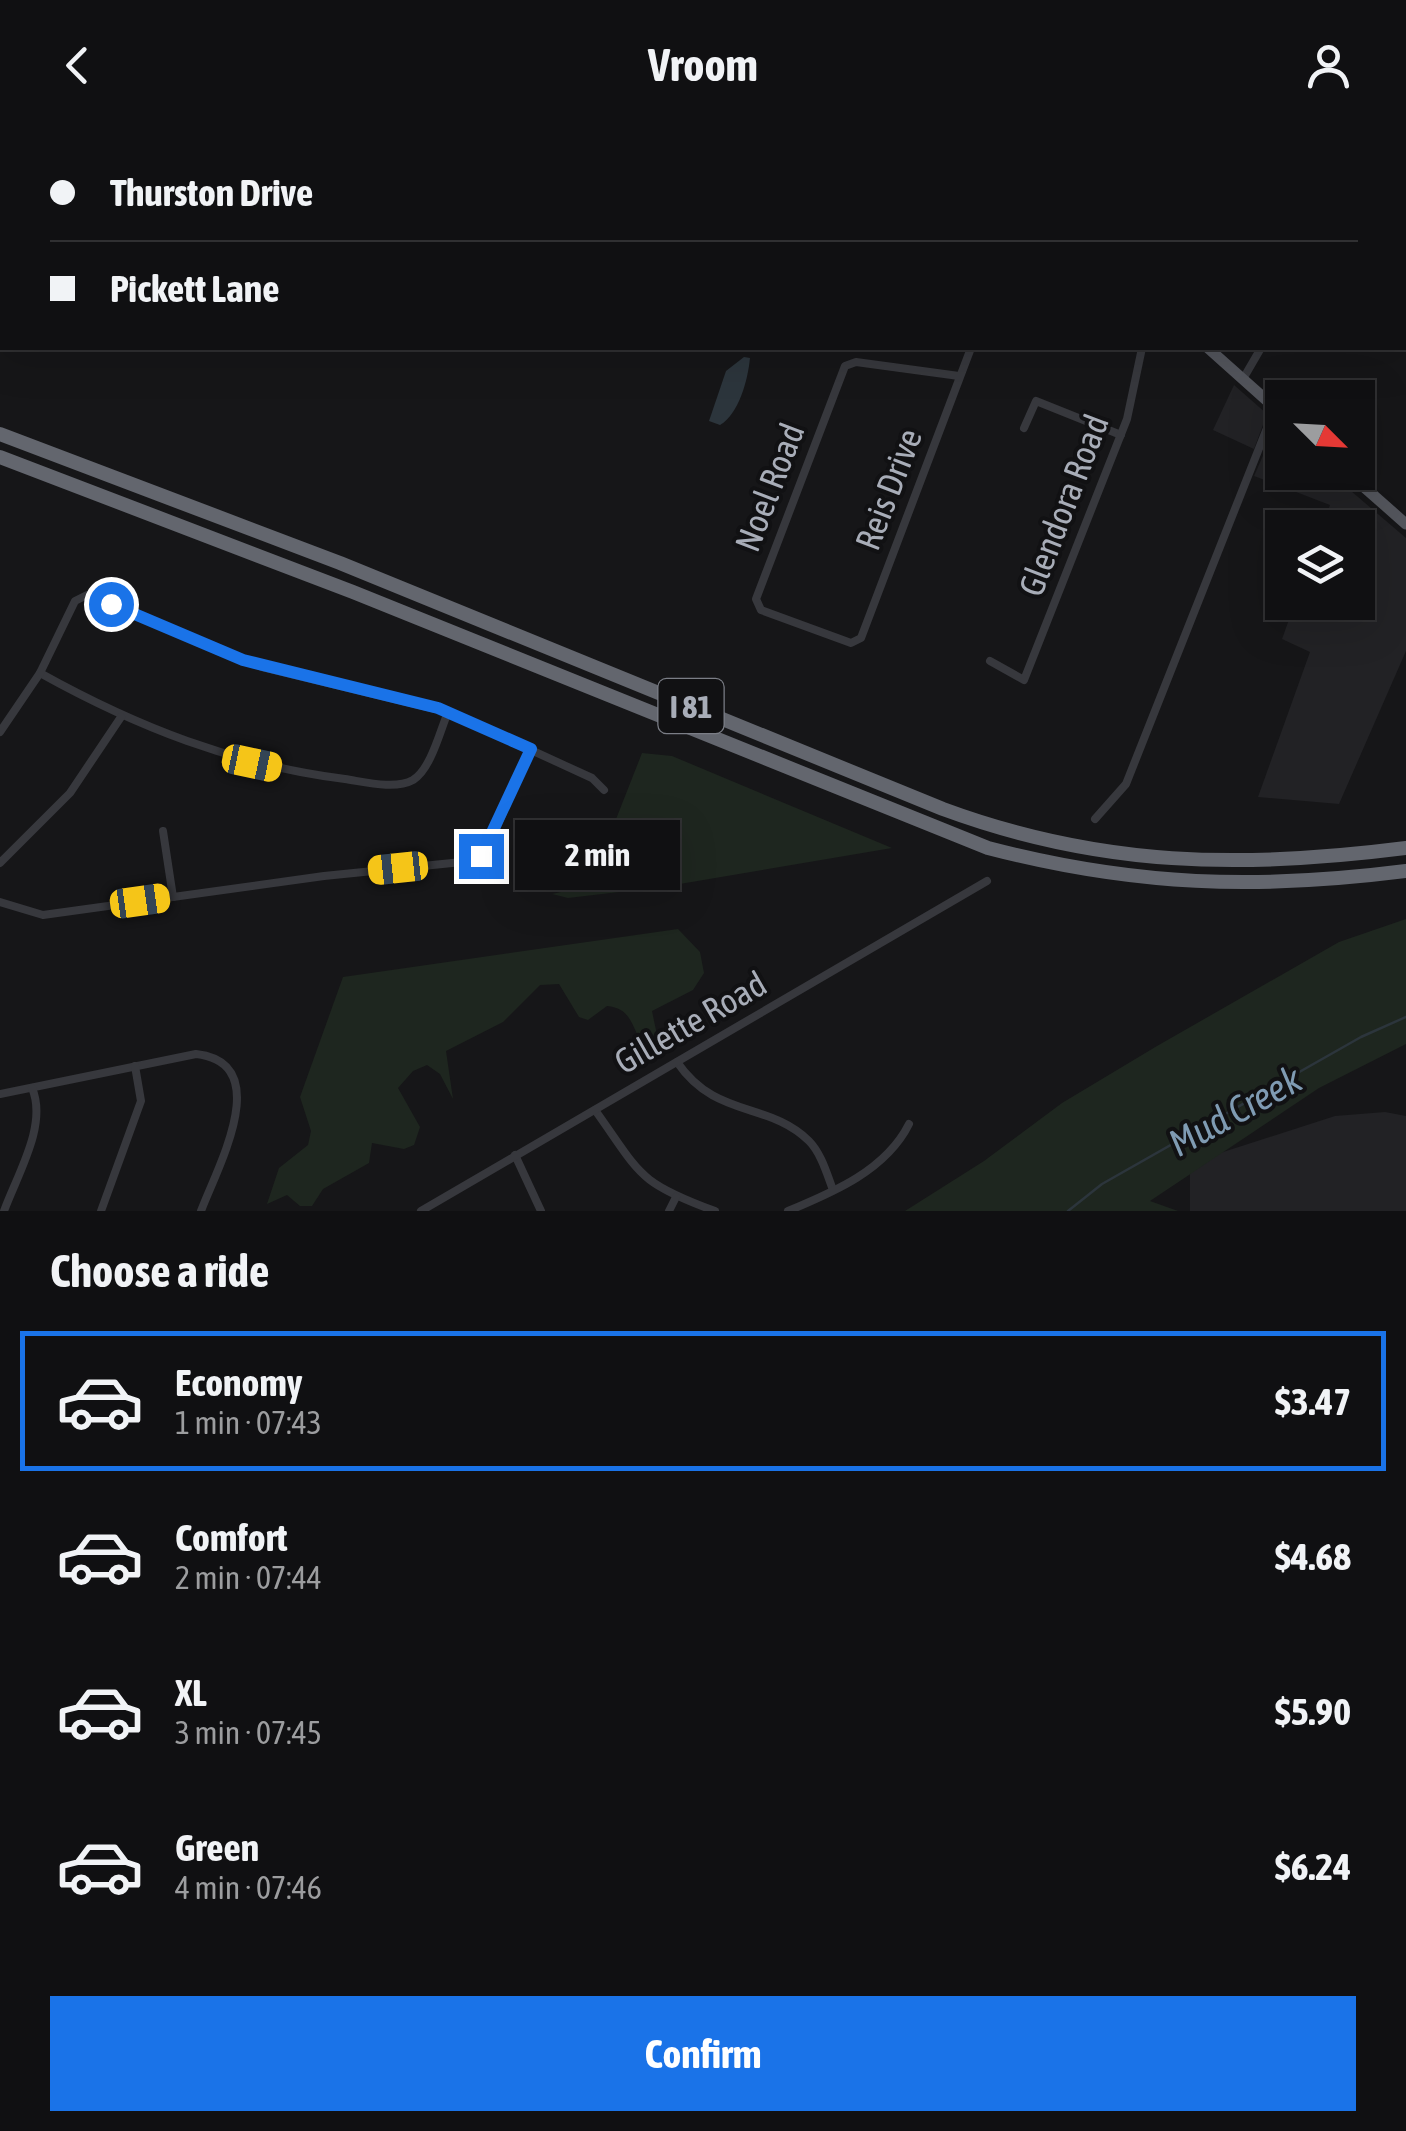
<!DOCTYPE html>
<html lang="en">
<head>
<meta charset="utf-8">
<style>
  body { margin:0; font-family:"Asap Condensed",sans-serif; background:#19191b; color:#f1f3f6; height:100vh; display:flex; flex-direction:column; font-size:38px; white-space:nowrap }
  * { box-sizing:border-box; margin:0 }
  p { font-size:32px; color:#9c9d9f }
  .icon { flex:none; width:55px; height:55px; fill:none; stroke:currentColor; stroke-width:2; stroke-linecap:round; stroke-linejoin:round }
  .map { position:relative; height:1081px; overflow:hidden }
  .side { display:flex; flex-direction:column; background:#101012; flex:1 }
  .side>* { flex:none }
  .hud { position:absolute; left:0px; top:0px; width:1408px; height:220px; box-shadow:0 10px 40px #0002,0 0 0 2px #303032; display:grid; align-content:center; height:220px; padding:0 50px; background:#101012 }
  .needle { width:65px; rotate:114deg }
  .tools { position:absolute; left:1265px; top:250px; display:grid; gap:20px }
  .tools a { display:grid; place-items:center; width:110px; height:110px; border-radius:0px; background:#101012; box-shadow:0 10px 40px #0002,0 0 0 2px #303032; font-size:50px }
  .end { position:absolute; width:45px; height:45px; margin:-22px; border:12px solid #1a73e8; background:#fff; box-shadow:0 0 0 5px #fff }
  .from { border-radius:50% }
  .bubble { position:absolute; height:70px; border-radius:0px; background:#101012; box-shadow:0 10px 40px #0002,0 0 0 2px #303032; font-size:32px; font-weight:700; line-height:70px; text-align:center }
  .car { position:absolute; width:30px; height:60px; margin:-30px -15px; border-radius:12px; box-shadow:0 0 8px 2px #0007; background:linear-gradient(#f5c518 24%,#345 0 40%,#f5c518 0 76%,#345 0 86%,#f5c518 0) }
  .hud b { display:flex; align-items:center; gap:35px; height:95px; font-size:38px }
  .hud b+b { border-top:2px solid #303032 }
  .hud i { width:25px; height:25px; background:#f1f3f6 }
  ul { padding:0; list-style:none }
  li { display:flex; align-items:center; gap:30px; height:140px; margin:0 20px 15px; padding:0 30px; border:5px solid transparent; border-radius:0px }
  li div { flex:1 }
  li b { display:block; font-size:38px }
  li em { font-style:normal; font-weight:700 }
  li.active { border-color:#1a73e8 }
  li>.icon { width:90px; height:90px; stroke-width:1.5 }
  h2 { padding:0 50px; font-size:45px; line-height:120px }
  .button { display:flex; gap:20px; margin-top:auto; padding:20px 50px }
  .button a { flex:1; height:115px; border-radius:0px; background:#1a73e8; color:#fff; font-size:40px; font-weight:700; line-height:115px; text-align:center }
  header { display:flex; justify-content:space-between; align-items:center; height:130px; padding:0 50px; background:#101012; font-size:45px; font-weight:700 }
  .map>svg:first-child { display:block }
  .built { fill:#222225 }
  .green { fill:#1e261f }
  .water { fill:#2c353c }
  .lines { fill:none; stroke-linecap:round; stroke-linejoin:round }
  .stream { stroke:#2c353c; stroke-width:2.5 }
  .minor { stroke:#37383d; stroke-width:8 }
  .primary { stroke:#53555c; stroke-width:11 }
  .motorway { stroke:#63666e; stroke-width:14 }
  .route { stroke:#1a73e8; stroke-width:12 }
  .labels { text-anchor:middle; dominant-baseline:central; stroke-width:8; stroke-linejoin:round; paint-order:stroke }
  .shield { fill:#111113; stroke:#7b7e86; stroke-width:2.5 }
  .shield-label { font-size:32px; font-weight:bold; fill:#a8adb8 }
  .street-label { font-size:35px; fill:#a8adb8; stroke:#111113 }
  .water-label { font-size:38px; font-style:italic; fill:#7f9bb3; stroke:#111113 }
</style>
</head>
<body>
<header><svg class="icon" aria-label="back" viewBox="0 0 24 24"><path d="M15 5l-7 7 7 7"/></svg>Vroom<svg class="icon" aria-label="person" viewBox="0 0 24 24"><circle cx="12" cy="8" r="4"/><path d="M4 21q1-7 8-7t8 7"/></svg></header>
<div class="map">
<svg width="1406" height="1081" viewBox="0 0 1406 1081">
  <rect width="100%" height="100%" fill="#161618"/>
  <g class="built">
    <polygon points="548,0 835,0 547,2"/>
    <polygon points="1234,255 1267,284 1254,319 1213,300"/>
    <polygon points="1277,294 1282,299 1282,342 1330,343 1406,408 1406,521 1339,674 1258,667 1310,522 1282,509 1295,473 1358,472 1358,398 1322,397 1330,375 1254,346"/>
    <polygon points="1385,982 1406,986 1406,1081 1190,1081 1190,1042 1217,1024 1335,986"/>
  </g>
  <g class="green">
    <polygon points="642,623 672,626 892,718 662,757 568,768 552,764 588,756 586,744 598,735"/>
    <polygon points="1406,789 1406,914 1319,958 1150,1071 1178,1081 905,1081 984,1031 1062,973 1157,916 1339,812"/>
    <path d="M678,799L700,822L704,843L693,860L652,881L657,905L649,910L637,904C630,888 626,878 607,876L588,890L579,887L559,854L540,855L503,892L446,921L453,969L440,944L427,935L413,941L398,958L420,997L414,1015L404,1019L372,1013L369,1033L323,1059L312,1076H300L287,1065L267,1074L279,1038L308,1015L311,1001L300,967L343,847Z"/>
  </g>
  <path class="water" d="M744,227L750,228C748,249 739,284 720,295L709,291L726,241Z"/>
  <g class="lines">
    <polyline class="stream" points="1068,1081 1102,1054 1361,907 1406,887"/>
    <g class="minor">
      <polyline points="1192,2 1193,0"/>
      <polyline points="1365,2 1366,0"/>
      <polyline points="959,246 856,232 845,236 756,469 761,480 851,513 861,508 971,218"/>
      <polyline points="1243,249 1261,218"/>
      <polyline points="1024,298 1036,271 1121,305"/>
      <polyline points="990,531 1024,550 1127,289 1142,218"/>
      <path d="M40,543C137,597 234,635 345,649C365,652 395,660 413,650C431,639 440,601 448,582"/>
      <polyline points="0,602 40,543 75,471 87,465 262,537 448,582 592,648 604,660"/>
      <polyline points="1095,689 1126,654 1275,278"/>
      <polyline points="163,701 173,767"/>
      <polyline points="0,733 70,663 121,587"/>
      <polyline points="0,772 43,785 324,746 472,731 489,715 531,619"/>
      <path d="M677,932C716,989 768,971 809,1011C821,1023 827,1044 833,1060"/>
      <path d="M0,964L196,924C276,933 217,1038 201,1081"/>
      <path d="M595,980C641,1044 636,1052 715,1081"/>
      <polyline points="515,1025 541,1081"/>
      <path d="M4,1081C17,1045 48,995 32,958"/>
      <polyline points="101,1081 141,971 135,936"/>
      <polyline points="421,1081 987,751"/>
      <polyline points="669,1081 676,1067"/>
      <path d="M788,1081C834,1062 886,1040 909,994"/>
    </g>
    <g class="primary">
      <polyline points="956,0 959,2"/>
      <polyline points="1208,218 1282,284"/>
      <polyline points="1347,342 1406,394"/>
    </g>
    <g class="motorway">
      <path d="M0,304L340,433L943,679C1100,737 1242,739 1406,718"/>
      <path d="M0,327L353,462L988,718C1134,756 1257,760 1406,741"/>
    </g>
  </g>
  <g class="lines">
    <polyline class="route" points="111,474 243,530 438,578 531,619 481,726"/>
  </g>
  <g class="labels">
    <rect class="shield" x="658.5" y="549" width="65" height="54" rx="8"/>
    <g class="shield-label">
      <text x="691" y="576">I 81</text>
    </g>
    <g class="street-label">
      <text transform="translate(769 357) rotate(-69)">Noel Road</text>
      <text transform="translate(888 359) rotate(-69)">Reis Drive</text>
      <text transform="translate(1063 375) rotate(-69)">Glendora Road</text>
      <text transform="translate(690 892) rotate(-30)">Gillette Road</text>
    </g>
    <g class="water-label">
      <text transform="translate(1235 981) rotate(-29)">Mud Creek</text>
    </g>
  </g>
</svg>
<div class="tools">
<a><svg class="needle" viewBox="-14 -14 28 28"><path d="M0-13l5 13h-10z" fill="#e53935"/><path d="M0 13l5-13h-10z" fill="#9c9d9f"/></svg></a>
<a><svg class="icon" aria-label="layers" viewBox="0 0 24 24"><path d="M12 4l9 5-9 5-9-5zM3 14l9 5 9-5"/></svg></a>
</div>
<i class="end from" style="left:111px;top:474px"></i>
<i class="end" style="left:481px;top:726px"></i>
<div class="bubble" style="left:515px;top:690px;width:165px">2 min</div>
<i class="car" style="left:252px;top:633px;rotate:102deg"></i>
<i class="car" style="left:398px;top:738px;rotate:264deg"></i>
<i class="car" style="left:140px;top:771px;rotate:82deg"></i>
<div class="hud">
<b><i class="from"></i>Thurston Drive</b>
<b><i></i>Pickett Lane</b>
</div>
</div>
<section class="side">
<h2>Choose a ride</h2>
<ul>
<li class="active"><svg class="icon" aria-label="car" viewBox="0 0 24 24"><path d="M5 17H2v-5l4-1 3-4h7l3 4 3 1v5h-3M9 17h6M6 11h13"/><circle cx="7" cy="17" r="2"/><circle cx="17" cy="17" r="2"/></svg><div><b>Economy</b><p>1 min · 07:43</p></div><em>$3.47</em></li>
<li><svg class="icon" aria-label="car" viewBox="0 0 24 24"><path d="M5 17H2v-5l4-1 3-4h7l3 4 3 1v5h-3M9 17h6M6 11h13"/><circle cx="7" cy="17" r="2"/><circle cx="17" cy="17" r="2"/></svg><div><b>Comfort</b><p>2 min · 07:44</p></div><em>$4.68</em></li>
<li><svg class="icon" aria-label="car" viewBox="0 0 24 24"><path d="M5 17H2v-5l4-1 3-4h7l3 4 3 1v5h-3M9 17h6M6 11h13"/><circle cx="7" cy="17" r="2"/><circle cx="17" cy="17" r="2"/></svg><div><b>XL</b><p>3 min · 07:45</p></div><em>$5.90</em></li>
<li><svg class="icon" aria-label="car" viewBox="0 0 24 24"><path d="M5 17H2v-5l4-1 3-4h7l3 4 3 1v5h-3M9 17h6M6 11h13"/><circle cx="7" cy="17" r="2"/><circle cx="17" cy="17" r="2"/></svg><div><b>Green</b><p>4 min · 07:46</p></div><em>$6.24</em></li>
</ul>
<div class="button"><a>Confirm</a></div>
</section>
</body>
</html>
